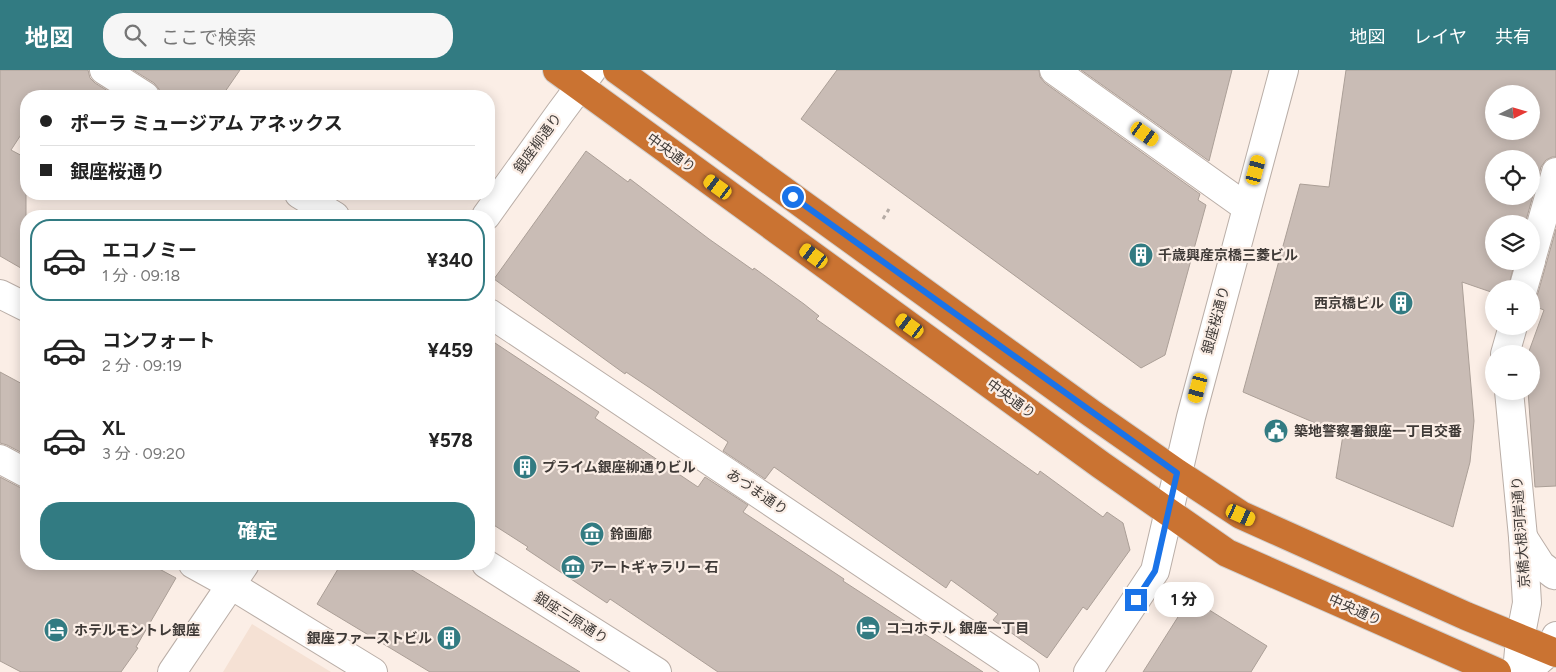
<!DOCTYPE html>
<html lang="ja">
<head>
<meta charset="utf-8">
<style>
  body { margin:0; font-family:Figtree,"Noto Sans JP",sans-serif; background:#f6f6f6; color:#222; height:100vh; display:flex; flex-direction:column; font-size:19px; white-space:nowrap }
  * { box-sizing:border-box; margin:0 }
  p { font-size:16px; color:#767676 }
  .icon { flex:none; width:28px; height:28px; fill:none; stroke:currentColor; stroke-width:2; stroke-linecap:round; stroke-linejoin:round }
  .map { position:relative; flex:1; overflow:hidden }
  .panel { position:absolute; left:20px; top:140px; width:475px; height:360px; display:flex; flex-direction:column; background:#fff; border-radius:20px; box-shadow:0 2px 12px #0003 }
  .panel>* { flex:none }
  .hud { position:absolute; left:20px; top:20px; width:475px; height:110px; border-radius:20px; box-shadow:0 2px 12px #0003; display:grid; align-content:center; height:110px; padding:0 20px; background:#fff }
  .needle { width:32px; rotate:85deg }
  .buttons { position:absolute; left:1485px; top:15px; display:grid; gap:10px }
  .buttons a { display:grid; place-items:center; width:55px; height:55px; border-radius:50%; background:#fff; box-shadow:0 2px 12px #0003; font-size:25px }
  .end { position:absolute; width:22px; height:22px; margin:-11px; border:6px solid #1a73e8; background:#fff; box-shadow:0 0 0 2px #fff }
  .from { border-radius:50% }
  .bubble { position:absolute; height:35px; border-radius:18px; background:#fff; box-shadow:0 2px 12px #0003; font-size:16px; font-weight:700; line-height:35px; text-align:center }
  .car { position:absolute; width:15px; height:30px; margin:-15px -8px; border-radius:6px; box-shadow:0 0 4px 1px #0007; background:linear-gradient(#f5c518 24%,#345 0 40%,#f5c518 0 76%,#345 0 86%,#f5c518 0) }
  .hud b { display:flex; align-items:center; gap:18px; height:48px; font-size:19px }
  .hud b+b { border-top:1px solid #e0e0e0 }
  .hud i { width:12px; height:12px; background:#222 }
  ul { padding:9px 0 0; list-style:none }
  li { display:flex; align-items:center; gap:15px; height:82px; margin:0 10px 8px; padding:0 10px; border:2px solid transparent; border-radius:20px }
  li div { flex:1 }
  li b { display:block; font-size:19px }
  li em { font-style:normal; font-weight:700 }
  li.active { border-color:#327b82 }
  li>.icon { width:45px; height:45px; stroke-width:1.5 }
  .cta { display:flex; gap:10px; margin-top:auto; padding:10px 20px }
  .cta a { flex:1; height:58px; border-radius:20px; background:#327b82; color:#fff; font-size:20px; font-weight:700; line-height:58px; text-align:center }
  header { display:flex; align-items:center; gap:30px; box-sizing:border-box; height:70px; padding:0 25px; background:#327b82; color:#fff }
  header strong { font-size:24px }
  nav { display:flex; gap:28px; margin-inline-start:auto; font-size:18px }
  .search { width:350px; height:45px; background:#f6f6f6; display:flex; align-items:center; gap:12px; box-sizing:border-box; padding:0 18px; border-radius:20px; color:#767676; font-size:19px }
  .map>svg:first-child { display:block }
  .built { fill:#f5e1d4 }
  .building { fill:#c9bcb5; stroke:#ab9f97; fill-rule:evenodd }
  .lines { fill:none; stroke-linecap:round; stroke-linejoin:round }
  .minor-casing { stroke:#baaea7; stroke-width:30 }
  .highway-casing { stroke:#d1d0cf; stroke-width:30 }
  .path { stroke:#b5aba5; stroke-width:3; stroke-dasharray:4 4; stroke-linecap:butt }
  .minor { stroke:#fff; stroke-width:28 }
  .highway { stroke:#ca7332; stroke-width:28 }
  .route { stroke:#1a73e8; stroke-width:6 }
  .labels { text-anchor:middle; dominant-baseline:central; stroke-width:4.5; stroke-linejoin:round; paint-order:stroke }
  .street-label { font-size:14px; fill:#3f3a37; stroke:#fbeee6 }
  .poi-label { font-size:14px; font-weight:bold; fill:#3f3a37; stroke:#fbeee6; text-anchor:start }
</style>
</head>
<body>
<header>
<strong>地図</strong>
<div class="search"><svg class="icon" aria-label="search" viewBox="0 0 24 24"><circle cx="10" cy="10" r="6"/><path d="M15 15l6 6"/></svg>ここで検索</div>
<nav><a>地図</a><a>レイヤ</a><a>共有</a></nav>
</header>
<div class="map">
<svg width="1556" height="602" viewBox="0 0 1556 602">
  <rect width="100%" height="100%" fill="#fbeee6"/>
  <polygon class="built" points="252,554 331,602 223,602"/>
  <g class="building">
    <polygon points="0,0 88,0 90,8 95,13 116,26 26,26 26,57 11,80 26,88 26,201 0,186"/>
    <polygon points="133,0 240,0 222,26 161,26 159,19 154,13"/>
    <polygon points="837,0 1039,0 1040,7 1045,13 1200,124 1198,130 1206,135 1165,285 1141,298 801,49"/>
    <polygon points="1081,0 1232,0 1209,91"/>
    <path d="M1346,0H1556V87H1552L1546,90L1541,97L1525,154H1494V191H1515L1508,219H1494V223L1462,212L1474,351L1470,392L1453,457L1336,408L1343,365L1243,322L1300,114L1329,117ZM1494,24H1531V61H1494ZM1494,89H1531V126H1494Z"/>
    <polygon points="586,81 628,112 630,109 709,169 753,200 754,198 804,234 819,246 816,249 1038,405 1040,401 1103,447 1107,442 1123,453 1130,480 1087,540 1083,537 1047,588 993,550 998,544 951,510 946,518 774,397 765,409 723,381 728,372 653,320 626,302 625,304 494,209"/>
    <polygon points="1556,159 1556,416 1535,417 1528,321 1531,321 1531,284 1528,284 1544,240 1531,235 1531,232 1534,230 1538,223"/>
    <polygon points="489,269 599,342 595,348 698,417 705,407 748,435 743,442 844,509 843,511 983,602 718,602 610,529 607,533 526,479 528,477 489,452"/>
    <polygon points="0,302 26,316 26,385 7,375 0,373"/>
    <polygon points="0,407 19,417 26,419 26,494 150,494 176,508 136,577 138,578 121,602 21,602 0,591"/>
    <polygon points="341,494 402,494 580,602 430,602 317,534"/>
    <polygon points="1190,528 1267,576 1251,602 1143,602"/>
  </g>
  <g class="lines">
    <defs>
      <g id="minor">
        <polyline points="104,0 145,26"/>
        <polyline points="1054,0 1246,137"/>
        <polyline points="299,124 335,146"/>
        <polyline points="486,146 560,43 592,0"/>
        <polyline points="1531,190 1556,102"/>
        <polyline points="1523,219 1531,191"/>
        <polyline points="0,224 26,237"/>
        <polyline points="489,243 1025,602"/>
        <polyline points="1505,284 1513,256"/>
        <polyline points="1509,321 1523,467 1527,533 1520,569 1517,602"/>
        <polyline points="0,389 26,403"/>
        <polyline points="1523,467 1541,495 1554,505 1556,504"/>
        <polyline points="193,494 231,515 373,602"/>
        <polyline points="486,494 657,602"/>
        <polyline points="172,602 245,494"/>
        <polyline points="1088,602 1155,501 1191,347 1284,0"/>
        <polyline points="1526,602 1550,581 1556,566"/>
      </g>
      <g id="highway">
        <polyline points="557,0 1101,395 1227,483 1497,602"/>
        <polyline points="617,0 1091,343 1177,403 1241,445 1466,546 1556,583"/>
      </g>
    </defs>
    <use href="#minor" class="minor-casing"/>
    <use href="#highway" class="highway-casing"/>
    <polyline class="path" points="883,149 889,139"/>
    <use href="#minor" class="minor"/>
    <use href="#highway" class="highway"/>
  </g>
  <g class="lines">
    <polyline class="route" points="793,127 1177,403 1155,501 1136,530"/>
  </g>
  <defs>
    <symbol id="building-disc" viewBox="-11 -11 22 22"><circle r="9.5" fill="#327b82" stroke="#fbeee6"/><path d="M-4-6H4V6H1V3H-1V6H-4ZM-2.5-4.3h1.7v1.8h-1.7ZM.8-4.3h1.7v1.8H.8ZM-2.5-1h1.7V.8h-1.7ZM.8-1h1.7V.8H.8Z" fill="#fff"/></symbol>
    <symbol id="civic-disc" viewBox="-11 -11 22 22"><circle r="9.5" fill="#327b82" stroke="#fbeee6"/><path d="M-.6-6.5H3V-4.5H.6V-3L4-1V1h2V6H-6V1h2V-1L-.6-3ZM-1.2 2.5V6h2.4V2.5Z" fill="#fff"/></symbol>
    <symbol id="museum-disc" viewBox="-11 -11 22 22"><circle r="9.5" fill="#327b82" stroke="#fbeee6"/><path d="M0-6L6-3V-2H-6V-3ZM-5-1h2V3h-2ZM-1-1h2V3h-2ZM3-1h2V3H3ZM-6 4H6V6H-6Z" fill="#fff"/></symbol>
    <symbol id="hotel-disc" viewBox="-11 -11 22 22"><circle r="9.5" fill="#327b82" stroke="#fbeee6"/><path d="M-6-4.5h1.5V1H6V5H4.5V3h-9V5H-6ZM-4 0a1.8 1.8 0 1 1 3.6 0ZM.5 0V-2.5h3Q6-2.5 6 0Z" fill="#fff"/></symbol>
  </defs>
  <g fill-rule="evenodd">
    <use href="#building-disc" x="1127" y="171" width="28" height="28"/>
    <use href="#building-disc" x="1387" y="219" width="28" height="28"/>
    <use href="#civic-disc" x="1262" y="347" width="28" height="28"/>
    <use href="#building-disc" x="511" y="383" width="28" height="28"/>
    <use href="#museum-disc" x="578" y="450" width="28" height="28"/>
    <use href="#museum-disc" x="559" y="483" width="28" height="28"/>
    <use href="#hotel-disc" x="854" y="544" width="28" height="28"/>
    <use href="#hotel-disc" x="42" y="546" width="28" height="28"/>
    <use href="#building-disc" x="435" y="554" width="28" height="28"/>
  </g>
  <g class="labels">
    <g class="street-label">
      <text transform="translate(538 73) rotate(-54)">銀座柳通り</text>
      <text transform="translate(671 83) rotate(36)">中央通り</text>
      <text transform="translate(1216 250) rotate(-75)">銀座桜通り</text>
      <text transform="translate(1011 329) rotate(36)">中央通り</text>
      <text transform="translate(757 422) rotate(34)">あづま通り</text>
      <text transform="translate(1521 462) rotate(-94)">京橋大根河岸通り</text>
      <text transform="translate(1355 540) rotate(24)">中央通り</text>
      <text transform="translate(571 548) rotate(32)">銀座三原通り</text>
    </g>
    <g class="poi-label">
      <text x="1158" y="185">千歳興産京橋三菱ビル</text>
      <text x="1384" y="233" text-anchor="end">西京橋ビル</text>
      <text x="1294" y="361">築地警察署銀座一丁目交番</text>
      <text x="542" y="397">プライム銀座柳通りビル</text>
      <text x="610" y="464">鈴画廊</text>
      <text x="590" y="497">アートギャラリー 石</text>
      <text x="886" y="558">ココホテル 銀座一丁目</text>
      <text x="74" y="560">ホテルモントレ銀座</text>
      <text x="432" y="568" text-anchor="end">銀座ファーストビル</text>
    </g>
  </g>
</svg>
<div class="buttons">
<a><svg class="needle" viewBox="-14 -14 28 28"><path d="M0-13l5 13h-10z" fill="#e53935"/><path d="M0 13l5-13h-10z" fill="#767676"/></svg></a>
<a><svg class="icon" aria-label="locate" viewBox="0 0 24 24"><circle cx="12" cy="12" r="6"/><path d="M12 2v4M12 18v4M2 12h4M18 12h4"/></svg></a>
<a><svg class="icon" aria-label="layers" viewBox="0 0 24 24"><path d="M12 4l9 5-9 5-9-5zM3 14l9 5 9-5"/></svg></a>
<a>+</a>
<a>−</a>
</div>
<i class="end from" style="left:793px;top:127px"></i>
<i class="end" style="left:1136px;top:530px"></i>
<div class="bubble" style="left:1154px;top:512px;width:60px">1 分</div>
<i class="car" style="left:1145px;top:64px;rotate:125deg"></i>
<i class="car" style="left:1256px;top:100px;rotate:15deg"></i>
<i class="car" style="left:718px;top:117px;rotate:306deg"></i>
<i class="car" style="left:814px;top:186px;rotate:306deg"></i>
<i class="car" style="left:910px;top:256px;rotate:306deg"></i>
<i class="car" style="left:1198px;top:318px;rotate:195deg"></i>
<i class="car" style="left:1241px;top:445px;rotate:114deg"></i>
<div class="hud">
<b><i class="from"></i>ポーラ ミュージアム アネックス</b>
<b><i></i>銀座桜通り</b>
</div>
<section class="panel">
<ul>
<li class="active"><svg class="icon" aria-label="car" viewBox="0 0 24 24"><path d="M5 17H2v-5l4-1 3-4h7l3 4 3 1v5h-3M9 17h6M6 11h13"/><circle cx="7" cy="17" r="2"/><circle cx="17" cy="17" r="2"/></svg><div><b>エコノミー</b><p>1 分 · 09:18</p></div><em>¥340</em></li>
<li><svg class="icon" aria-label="car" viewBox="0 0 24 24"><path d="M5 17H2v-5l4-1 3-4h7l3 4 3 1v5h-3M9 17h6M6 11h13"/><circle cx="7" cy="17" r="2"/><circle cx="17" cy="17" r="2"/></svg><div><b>コンフォート</b><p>2 分 · 09:19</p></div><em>¥459</em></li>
<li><svg class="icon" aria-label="car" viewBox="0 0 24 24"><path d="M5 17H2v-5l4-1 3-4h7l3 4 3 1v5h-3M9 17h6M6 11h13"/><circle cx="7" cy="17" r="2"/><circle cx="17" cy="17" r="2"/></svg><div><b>XL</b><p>3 分 · 09:20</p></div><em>¥578</em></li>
</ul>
<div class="cta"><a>確定</a></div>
</section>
</div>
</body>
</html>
